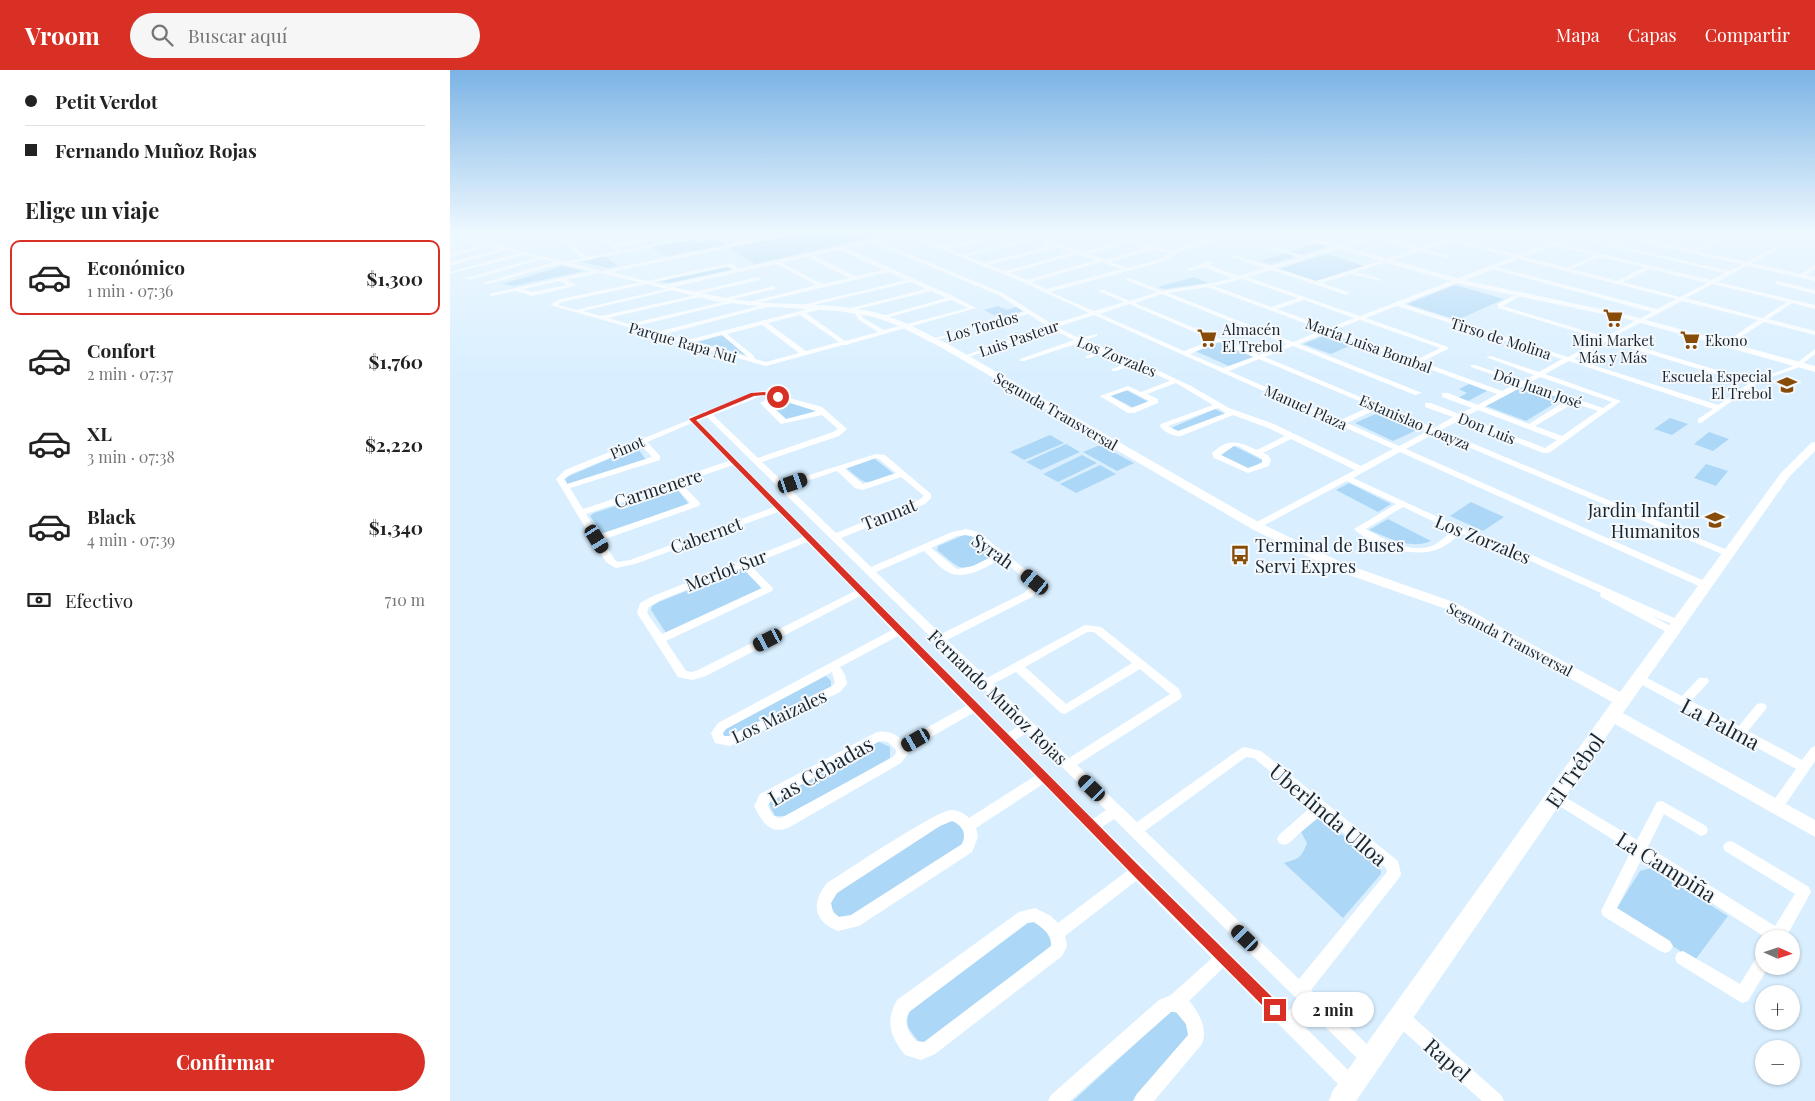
<!DOCTYPE html>
<html lang="es">
<head>
<meta charset="utf-8">
<style>
  body { margin:0; font-family:"Playfair Display",serif; background:#f6f6f6; color:#222; height:100vh; display:flex; flex-direction:column; font-size:19px; white-space:nowrap }
  * { box-sizing:border-box; margin:0 }
  p { font-size:16px; color:#767676 }
  .icon { flex:none; width:28px; height:28px; fill:none; stroke:currentColor; stroke-width:2; stroke-linecap:round; stroke-linejoin:round }
  .map { position:relative; flex:1; overflow:hidden }
  .drawer { display:flex; flex-direction:column; background:#fff; width:450px }
  .drawer>* { flex:none }
  .top-card { display:grid; align-content:center; height:110px; padding:0 25px; background:#fff }
  .needle { width:32px; rotate:93deg }
  .tools { position:absolute; left:1305px; top:860px; display:grid; gap:10px }
  .tools a { display:grid; place-items:center; width:45px; height:45px; border-radius:50%; background:#fff; box-shadow:0 1px 4px #0004; font-size:25px }
  .end { position:absolute; width:22px; height:22px; margin:-11px; border:6px solid #d93025; background:#fff; box-shadow:0 0 0 2px #fff }
  .from { border-radius:50% }
  .bubble { position:absolute; height:35px; border-radius:18px; background:#fff; box-shadow:0 1px 4px #0004; font-size:16px; font-weight:700; line-height:35px; text-align:center }
  .car { position:absolute; width:15px; height:30px; margin:-15px -8px; border-radius:6px; box-shadow:0 0 4px 1px #0007; background:linear-gradient(#222 24%,#8ab4d8 0 40%,#222 0 76%,#8ab4d8 0 86%,#222 0) }
  .top-card b { display:flex; align-items:center; gap:18px; height:48px; font-size:19px }
  .top-card b+b { border-top:1px solid #e0e0e0 }
  .top-card i { width:12px; height:12px; background:#222 }
  ul { padding:0; list-style:none }
  li { display:flex; align-items:center; gap:15px; height:75px; margin:0 10px 8px; padding:0 15px; border:2px solid transparent; border-radius:10px }
  li div { flex:1 }
  li b { display:block; font-size:19px }
  li em { font-style:normal; font-weight:700 }
  li.current { border-color:#d93025 }
  li>.icon { width:45px; height:45px; stroke-width:1.5 }
  h2 { padding:0 25px; font-size:22px; line-height:60px }
  .pay { display:flex; align-items:center; gap:12px; height:55px; padding:0 25px; font-size:19px }
  .pay p { margin-inline-start:auto }
  .action { display:flex; gap:10px; margin-top:auto; padding:10px 25px }
  .action a { flex:1; height:58px; border-radius:30px; background:#d93025; color:#fff; font-size:20px; font-weight:700; line-height:58px; text-align:center }
  header { display:flex; align-items:center; gap:30px; box-sizing:border-box; height:70px; padding:0 25px; background:#d93025; color:#fff }
  header strong { font-size:24px }
  nav { display:flex; gap:28px; margin-inline-start:auto; font-size:18px }
  .search { width:350px; height:45px; background:#f6f6f6; display:flex; align-items:center; gap:12px; box-sizing:border-box; padding:0 18px; border-radius:28px; color:#767676; font-size:19px }
  main { display:flex; flex:1; min-height:0 }
  .map>svg:first-child { display:block }
  .green { fill:#add7f6 }
  .lines { fill:none; stroke-linecap:round; stroke-linejoin:round }
  .street { fill:#fff; fill-rule:evenodd }
  .secondary { fill:#fff; fill-rule:evenodd }
  .route { fill:#d93025 }
  .labels { text-anchor:middle; dominant-baseline:central; stroke-width:4; stroke-linejoin:round; paint-order:stroke }
  .far-street-label { font-size:15px; fill:#1b252c; stroke:#f4f9fe }
  .far-poi-label { font-size:15px; fill:#1b252c; stroke:#f4f9fe; text-anchor:start }
  .street-label { font-size:18px; fill:#1b252c; stroke:#f4f9fe }
  .poi-label { font-size:18px; fill:#1b252c; stroke:#f4f9fe; text-anchor:end }
  .near-street-label { font-size:21px; fill:#1b252c; stroke:#f4f9fe }
</style>
</head>
<body>
<header>
<strong>Vroom</strong>
<div class="search"><svg class="icon" aria-label="search" viewBox="0 0 24 24"><circle cx="10" cy="10" r="6"/><path d="M15 15l6 6"/></svg>Buscar aquí</div>
<nav><a>Mapa</a><a>Capas</a><a>Compartir</a></nav>
</header>
<main>
<section class="drawer">
<div class="top-card">
<b><i class="from"></i>Petit Verdot</b>
<b><i></i>Fernando Muñoz Rojas</b>
</div>
<h2>Elige un viaje</h2>
<ul>
<li class="current"><svg class="icon" aria-label="car" viewBox="0 0 24 24"><path d="M5 17H2v-5l4-1 3-4h7l3 4 3 1v5h-3M9 17h6M6 11h13"/><circle cx="7" cy="17" r="2"/><circle cx="17" cy="17" r="2"/></svg><div><b>Económico</b><p>1 min · 07:36</p></div><em>$1,300</em></li>
<li><svg class="icon" aria-label="car" viewBox="0 0 24 24"><path d="M5 17H2v-5l4-1 3-4h7l3 4 3 1v5h-3M9 17h6M6 11h13"/><circle cx="7" cy="17" r="2"/><circle cx="17" cy="17" r="2"/></svg><div><b>Confort</b><p>2 min · 07:37</p></div><em>$1,760</em></li>
<li><svg class="icon" aria-label="car" viewBox="0 0 24 24"><path d="M5 17H2v-5l4-1 3-4h7l3 4 3 1v5h-3M9 17h6M6 11h13"/><circle cx="7" cy="17" r="2"/><circle cx="17" cy="17" r="2"/></svg><div><b>XL</b><p>3 min · 07:38</p></div><em>$2,220</em></li>
<li><svg class="icon" aria-label="car" viewBox="0 0 24 24"><path d="M5 17H2v-5l4-1 3-4h7l3 4 3 1v5h-3M9 17h6M6 11h13"/><circle cx="7" cy="17" r="2"/><circle cx="17" cy="17" r="2"/></svg><div><b>Black</b><p>4 min · 07:39</p></div><em>$1,340</em></li>
</ul>
<div class="pay"><svg class="icon" aria-label="cash" viewBox="0 0 24 24"><path d="M3 7h18v10H3z"/><circle cx="12" cy="12" r="2"/></svg>Efectivo<p>710 m</p></div>
<div class="action"><a>Confirmar</a></div>
</section>
<div class="map">
<svg width="1365" height="1031" viewBox="0 0 1365 1031">
  <rect width="100%" height="100%" fill="#d9efff"/>
  <g class="green">
    <polygon points="362,161 461,161 447,164 441,163 305,194 278,178"/>
    <polygon points="267,169 276,175 215,186 200,177 240,170 247,173"/>
    <polygon points="869,173 879,176 820,194 810,191"/>
    <polygon points="877,184 914,196 867,212 829,199"/>
    <polygon points="155,186 168,196 159,198 131,192"/>
    <polygon points="113,196 134,201 64,216 52,214"/>
    <polygon points="276,196 281,200 219,213 207,211"/>
    <polygon points="744,207 758,213 715,219 708,217"/>
    <polygon points="1005,215 1054,229 1007,250 957,234"/>
    <polygon points="548,236 557,240 566,237 574,241 550,248 534,240"/>
    <polygon points="878,264 906,273 881,284 853,274"/>
    <polygon points="272,265 296,285 248,272"/>
    <polygon points="769,272 803,287 779,296 745,281"/>
    <polygon points="1019,314 1037,321 1016,332 1008,328 1017,323 1009,319"/>
    <polygon points="1073,316 1112,329 1076,351 1036,336"/>
    <polygon points="676,320 699,332 684,338 661,326"/>
    <polygon points="327,329 366,341 337,350 319,333"/>
    <polygon points="765,339 775,344 730,363 721,358"/>
    <polygon points="930,342 969,359 943,371 905,353"/>
    <polygon points="1220,348 1238,354 1222,365 1204,359"/>
    <polygon points="1259,362 1279,369 1263,381 1244,374"/>
    <polygon points="600,365 614,373 574,390 560,382"/>
    <polygon points="616,374 630,382 591,400 576,392"/>
    <polygon points="650,375 684,393 667,401 633,382"/>
    <polygon points="784,376 814,391 798,399 767,383"/>
    <polygon points="187,377 196,390 118,415 115,409 119,406"/>
    <polygon points="632,385 647,393 608,412 593,404"/>
    <path d="M419,389H425L444,404C415,415 420,418 395,397Z"/>
    <polygon points="1256,394 1278,401 1266,416 1244,408"/>
    <polygon points="650,395 666,404 626,423 610,414"/>
    <polygon points="899,413 941,434 928,442 886,420"/>
    <polygon points="222,418 226,418 238,433 235,436 152,463 140,446 144,443"/>
    <polygon points="1021,432 1054,447 1033,461 1000,446"/>
    <path d="M938,449L981,471C960,480 939,468 919,460Z"/>
    <path d="M514,465L521,466L544,483L542,487C510,502 515,503 487,480L488,476Z"/>
    <polygon points="291,499 295,499 311,518 310,521 216,563 201,540 202,536 209,532"/>
    <polygon points="376,606 381,611 381,619 273,669 271,662 275,659"/>
    <polygon points="427,671 440,677 440,688 339,746 325,746 319,734 322,729"/>
    <path d="M870,747L930,795L931,804L893,848L834,793C850,788 851,788 857,773L851,762Z"/>
    <polygon points="502,749 514,756 515,769 512,775 400,846 387,847 378,832 384,821 495,750"/>
    <polygon points="1201,798 1278,846 1245,890 1165,841 1190,801"/>
    <path d="M583,852L596,858L604,876L480,973L469,972C461,961 453,956 460,941L578,853Z"/>
    <polygon points="721,941 730,944 743,966 684,1031 623,1031"/>
  </g>
  <g class="lines">
    <g class="street">
      <polygon points="40,161 50,161 17,167 15,166"/>
      <path d="M84,161H93L35,172L115,192L132,188L101,161H106L137,187L167,181L140,161H145L163,174L197,168L185,161H190L206,169L166,177L170,181L274,161H282L122,193L154,202L116,210L125,214V216L82,226L66,221L42,226L39,224L142,201L110,194L38,214L33,213L104,192L93,189L19,210L16,208L87,188L74,185L0,204V202L68,183L56,180L0,196V192L50,179L40,176L0,187V183L34,175L23,172L0,177V175L17,171L0,166V164L30,171ZM110,211L117,215L82,222L73,219Z"/>
      <path d="M513,161H520L479,171L494,177L561,161H570L633,182L681,170L724,181L729,178L752,172L716,161C730,161 744,171 758,171C773,170 788,160 803,161L733,180L715,191L600,222L644,241L674,232L650,222V220H654L680,231L707,222L676,210V208H680L712,221L768,212L783,208L753,197L740,201L737,199L760,191L763,193L759,195L788,206L815,198L782,187V185L821,196L850,188L816,177V175L855,186L917,167L898,161C906,161 915,166 923,165C930,165 937,161 944,161L928,167L969,178L995,170L965,161H972L997,167L1018,161H1031L1054,167L1052,168L1024,161L1002,169L1068,185L1098,174L1094,172L1096,171L1261,210L1275,203L1111,164L1113,163L1279,201L1324,178L1326,180L1267,212L1365,235V239L1342,233L1318,249L1365,261V265L1314,252L1278,275H1274V273L1308,250L1232,231L1161,268L1303,311L1343,296L1365,279V284L1347,298L1310,311L1251,353H1248V349L1263,339L1119,291L1095,304L1171,331L1099,383H1093L1010,350L991,360L1282,482L1284,484L1279,487L985,363L956,379L1259,513L1260,515L1259,517H1251L950,382L903,408L1003,454L1082,485L1231,551L1232,553L1227,556L1202,546L1226,559L1227,561L1226,563L1222,565L1151,527L1150,525L1151,523L1076,489L1010,463C1004,469 997,476 988,479C966,489 921,476 904,459L946,434L897,411L809,458H803L801,456L803,454L905,400L841,369L813,383L818,385L821,390L819,396L798,403L764,388L762,383C778,368 788,371 807,380L835,366L818,358L783,345L731,366C724,367 713,362 710,356L711,354L763,335L726,313L697,324L708,329V333L684,343H678L650,326L678,316L691,322L720,311L685,294L666,301H662V299L680,292L655,282L640,288H636V286L650,280L629,273L574,291H570V289L624,270L601,259L516,288L511,287L597,256L578,244L482,271V269L574,242L549,225L421,172V170H425L553,223L602,254L639,243L575,213L454,164L458,163L475,170ZM566,162L581,168L512,185L499,179ZM923,168L964,180L866,211L826,198ZM586,169L602,175L534,193L517,186ZM1001,171L1063,187L910,246L797,207L821,200L896,225L899,223L898,222L872,213L901,204L931,211V209L906,202L970,181L999,188V186L975,180ZM681,172L698,177L656,190L638,184ZM1103,175L1145,185L1117,198L1074,187ZM607,177L623,182L555,201L539,195ZM704,179L720,183L711,189L678,198L661,192ZM627,184L646,190L577,210L560,203ZM1150,187L1194,197L1167,211L1122,199ZM1069,189L1226,229L1207,239L1047,197ZM651,192L672,199L596,219L582,212ZM1043,199L1202,242L1155,267L1053,236L1072,225V223H1068L1048,234V238L1151,269L1118,287L953,234ZM1200,199L1257,213L1230,227L1173,212ZM792,209L848,228L821,237L764,216ZM1263,214L1337,232L1312,248L1236,228ZM757,217L873,260L843,272L718,223ZM712,224L837,274L809,285L685,233ZM854,230L904,248L879,258L827,239ZM679,234L763,270L734,281L650,244ZM947,236L1112,289L1089,302L1041,286L1036,287L1084,305L1073,311L1025,295H1021V297L1067,313L1052,321L972,292L998,279V277L916,248ZM644,245L943,379L911,396L824,354L779,338L741,316L688,291L635,270L647,266V264L629,268L607,257ZM910,250L990,278L966,290L884,260ZM879,262L1047,324L1028,335L998,323H992V327L1022,338L1009,344L981,333H975V337L1003,347L984,358L815,287L843,276L965,325L972,323L849,274ZM1157,271L1298,314L1268,335L1124,289ZM769,272L804,287L773,298L740,284ZM809,289L921,336L891,350L779,301ZM1090,307L1162,332L1153,338L1079,313ZM1074,316L1117,330L1079,354L1034,337ZM678,320L699,331L681,338L660,326ZM1124,333L1148,341L1112,366L1085,356ZM768,338L776,343L728,361L718,356ZM927,339L978,361L949,376L897,353ZM1028,340L1107,370L1095,378L1015,347ZM784,376H788L812,389V393L798,398L771,385ZM953,437L997,458L1003,460C997,465 991,471 984,475C962,485 934,469 916,459Z"/>
      <polygon points="610,161 616,161 635,167 657,161 660,162 635,169"/>
      <polygon points="1176,161 1182,161 1168,166 1166,165"/>
      <polygon points="1229,161 1235,161 1206,174 1202,173"/>
      <polygon points="1268,168 1272,169 1245,183 1241,182"/>
      <path d="M389,177H393L505,227L526,238L399,274L398,275H393L316,296L100,235L110,229L282,193L290,200V202H286L281,197H277L112,232L108,235L126,240L224,217L227,219L133,241L151,246L251,224L254,226L158,248L179,254L282,230L285,232L186,256L207,262L321,233L324,235L215,264L237,270L374,235L376,236V238L356,243L395,271L428,262L409,250L404,242L405,241H409L413,248L434,260L518,238L501,230L432,249L429,247L496,228L481,221L396,242L393,240L476,219L461,212L351,238L348,236L456,210L439,202L298,235L295,233L366,215L325,193L327,190L372,214L399,208L357,186V184H361L405,206L434,200L389,179ZM350,245L389,272L356,281L318,253ZM312,255L349,283L316,292L305,289L304,286L277,264ZM272,265L298,287L244,272Z"/>
      <polygon points="1365,195 1365,199 1353,207 1348,206"/>
      <polygon points="308,207 310,208 310,210 243,225 240,223"/>
      <polygon points="1328,211 1365,220 1365,224 1326,214 1326,212"/>
      <polygon points="323,216 325,217 325,219 275,231 272,229"/>
      <path d="M314,321L372,337L397,359L389,366L312,392L334,413L426,384L435,385L481,424V428L475,434L391,468L421,497L502,462L516,459L528,462L589,510L590,518L582,527L497,570L537,608L635,555L651,557L729,619L732,626L730,629L627,695L687,752L790,679L794,677L811,681L948,791L951,804L949,808L861,920L926,983L929,989L926,995L920,998L914,995L860,942L850,952L908,1010L911,1016L908,1022L902,1025L896,1022L773,898L739,931C749,942 758,959 752,974L704,1031H683L686,1025L738,965L736,954L726,942H721L620,1031H598L601,1025L709,930L721,925L762,888L686,811L615,866L617,876L612,886L485,984L471,990L455,985C440,966 435,952 447,930L569,842L585,838L601,846L608,853L677,801L593,714L526,758L528,767L522,782L409,856L388,861C363,851 361,833 377,813C395,802 488,739 502,740C508,740 515,744 519,748L585,706L523,643L458,680V684L451,693L338,758C319,765 312,751 304,736L310,724L425,663C436,659 446,664 453,671L516,636L448,566L390,597L395,605L397,614L390,622L284,674L280,676L265,673L261,663L268,653L442,560L410,526L256,606L242,610L228,607L187,543L190,533L203,526L353,467L328,442L185,494L166,498L156,492L106,409L115,400L239,350V347L254,343V341H259L304,322ZM314,325L321,327L310,333L331,354L372,345L388,359L383,362L308,388L263,345ZM328,329L366,341H367L336,349L319,334ZM257,347L570,655L558,663L248,351ZM242,353L279,391L133,439L120,418L210,390V386L197,372ZM191,375L202,387L117,414L114,409L121,404ZM426,388L429,389L446,403L413,414L395,399ZM283,395L324,437L180,490L168,492L165,490L152,470L249,436L250,434L249,432L231,413ZM387,401L405,418L413,420L451,407L473,425V427L469,430L386,463L338,417ZM224,415L240,433L149,465L136,444ZM516,465L522,466L545,485L523,496L507,499L481,478L507,466ZM357,472L405,521L248,600L242,602L236,601L216,571L322,521L323,519L322,517L300,495ZM474,481C481,487 489,498 498,502C515,511 536,497 551,489L580,513V517L574,523L491,564L426,502ZM292,498L312,518L212,564L197,543L199,537L211,530ZM637,562H644L682,593L616,634L575,597ZM690,599L720,624L619,688L543,614L566,602L611,643L615,644ZM382,602L385,613L382,616L279,666H274L273,663L276,659ZM577,663L656,740L643,749L565,670ZM430,671L438,672L446,680V683L443,687L331,748C323,748 321,742 318,736L320,732ZM796,687L804,688L862,736L829,765L827,769L829,773L834,775L839,773L871,744L936,798L937,802L849,909L695,761ZM664,749L680,765L849,931L838,941L652,757ZM502,751C512,755 517,763 512,774L401,845L389,847L383,842L381,833L387,823L490,756ZM584,852C593,858 602,865 601,876L474,972L466,971C458,962 453,953 459,942L577,853Z"/>
      <polygon points="1189,604 1232,626 1249,608 1257,608 1259,611 1257,614 1241,631 1289,656 1307,634 1311,633 1315,634 1317,637 1315,640 1298,661 1352,690 1361,678 1365,676 1365,691 1331,741 1326,742 1321,741 1319,737 1346,699 1185,611 1183,608 1185,605"/>
      <polygon points="1105,721 1187,770 1207,732 1212,731 1256,756 1258,760 1256,764 1251,766 1214,744 1198,777 1325,856 1345,824 1275,781 1273,777 1275,773 1280,771 1285,773 1359,817 1361,822 1335,869 1318,869 1192,788 1167,838 1220,871 1223,876 1220,881 1215,883 1210,881 1153,846 1151,841 1181,781 1100,730 1098,726 1100,722"/>
      <polygon points="1233,881 1290,914 1308,885 1314,883 1314,896 1319,896 1298,931 1292,933 1227,893 1225,888 1227,883"/>
      <polygon points="950,939 956,941 1051,1025 1054,1031 1032,1031 944,953 942,947 944,941"/>
    </g>
    <g class="secondary">
      <path d="M347,161H359L161,202L214,215L460,161H471L223,217C251,223 278,229 306,232C347,235 389,233 428,243C453,250 475,263 498,274L810,453L895,494L1006,533L1170,622L1331,403L1361,373L1365,372V381L1339,407L1173,643L1365,750V767L1165,654L906,1031H879L882,1022L1162,632L996,539L885,500L802,459L492,278L449,256L424,247L389,241L307,236L265,231L147,202Z"/>
      <polygon points="828,161 838,161 1014,210 1178,245 1365,296 1365,302 1177,249 1010,214"/>
      <polygon points="1144,161 1155,161 1365,207 1365,211"/>
    </g>
  </g>
  <linearGradient id="sky" x2="0" y2="1"><stop stop-color="#7bb4e5"/><stop offset="0.53" stop-color="#eef8ff"/><stop offset="1" stop-color="#eef8ff" stop-opacity="0"/></linearGradient>
  <rect width="1365" height="305" fill="url(#sky)"/>
  <polygon class="route" points="314,322 331,327 328,329 314,325 304,326 246,350 691,798 830,935 832,940 830,944 825,946 821,944 683,805 239,349 301,323"/>
  <defs>
    <symbol id="supermarket-bare" viewBox="-9 -9 18 18"><path d="M-6-5.5h2.5l.6 2H6L4.5 2H-2.5L-4.4-4H-6ZM-1.5 3.2a1.3 1.3 0 1 0 .1 0ZM3 3.2a1.3 1.3 0 1 0 .1 0Z" fill="#884c09" stroke="#f4f9fe" stroke-width="2.5" paint-order="stroke"/></symbol>
    <symbol id="school-bare" viewBox="-9 -9 18 18"><path d="M0-5L7-2L0 1L-7-2ZM-4 1L0 2.5L4 1V4Q0 6-4 4Z" fill="#884c09" stroke="#f4f9fe" stroke-width="2.5" paint-order="stroke"/></symbol>
    <symbol id="bus-bare" viewBox="-9 -9 18 18"><path d="M-5-6H5V4H4V6H2V4H-2V6H-4V4H-5ZM-3.5-4V0h7V-4ZM-3.5 1.2v1.5H-2V1.2ZM2 1.2v1.5H3.5V1.2Z" fill="#884c09" stroke="#f4f9fe" stroke-width="2.5" paint-order="stroke"/></symbol>
  </defs>
  <g fill-rule="evenodd">
    <use href="#supermarket-bare" x="1149" y="234" width="28" height="28"/>
    <use href="#supermarket-bare" x="743" y="254" width="28" height="28"/>
    <use href="#supermarket-bare" x="1226" y="256" width="28" height="28"/>
    <use href="#school-bare" x="1323" y="301" width="28" height="28"/>
    <use href="#school-bare" x="1251" y="436" width="28" height="28"/>
    <use href="#bus-bare" x="776" y="471" width="28" height="28"/>
  </g>
  <g class="labels">
    <g class="far-street-label">
      <text transform="translate(532 256) rotate(-16)">Los Tordos</text>
      <text transform="translate(569 268) rotate(-19)">Luis Pasteur</text>
      <text transform="translate(1051 268) rotate(18)">Tirso de Molina</text>
      <text transform="translate(233 272) rotate(16)">Parque Rapa Nui</text>
      <text transform="translate(919 275) rotate(20)">María Luisa Bombal</text>
      <text transform="translate(667 286) rotate(22)">Los Zorzales</text>
      <text transform="translate(1088 318) rotate(19)">Dón Juan José</text>
      <text transform="translate(856 337) rotate(24)">Manuel Plaza</text>
      <text transform="translate(606 341) rotate(30)">Segunda Transversal</text>
      <text transform="translate(965 352) rotate(23)">Estanislao Loayza</text>
      <text transform="translate(1037 358) rotate(22)">Don Luis</text>
      <text transform="translate(177 377) rotate(-23)">Pinot</text>
      <text transform="translate(1060 569) rotate(28)">Segunda Transversal</text>
    </g>
    <g class="far-poi-label">
      <text x="772" y="259">Almacén<tspan x="772" dy="17">El Trebol</tspan></text>
      <text x="1163" y="270" text-anchor="middle">Mini Market<tspan x="1163" dy="17">Más y Más</tspan></text>
      <text x="1255" y="270">Ekono</text>
      <text x="1322" y="306" text-anchor="end">Escuela Especial<tspan x="1322" dy="17">El Trebol</tspan></text>
    </g>
    <g class="street-label">
      <text transform="translate(208 418) rotate(-18)">Carmenere</text>
      <text transform="translate(439 444) rotate(-22)">Tannat</text>
      <text transform="translate(256 465) rotate(-20)">Cabernet</text>
      <text transform="translate(1033 469) rotate(22)">Los Zorzales</text>
      <text transform="translate(543 481) rotate(35)">Syrah</text>
      <text transform="translate(276 500) rotate(-21)">Merlot Sur</text>
      <text transform="translate(548 627) rotate(44)">Fernando Muñoz Rojas</text>
      <text transform="translate(329 646) rotate(-25)">Los Maizales</text>
    </g>
    <g class="poi-label">
      <text x="1250" y="440">Jardin Infantil<tspan x="1250" dy="21">Humanitos</tspan></text>
      <text x="805" y="475" text-anchor="start">Terminal de Buses<tspan x="805" dy="21">Servi Expres</tspan></text>
    </g>
    <g class="near-street-label">
      <text transform="translate(1271 653) rotate(28)">La Palma</text>
      <text transform="translate(370 700) rotate(-30)">Las Cebadas</text>
      <text transform="translate(1124 700) rotate(-55)">El Trébol</text>
      <text transform="translate(879 744) rotate(40)">Uberlinda Ulloa</text>
      <text transform="translate(1217 796) rotate(32)">La Campiña</text>
      <text transform="translate(998 989) rotate(41)">Rapel</text>
    </g>
  </g>
</svg>
<div class="tools">
<a><svg class="needle" viewBox="-14 -14 28 28"><path d="M0-13l5 13h-10z" fill="#e53935"/><path d="M0 13l5-13h-10z" fill="#767676"/></svg></a>
<a>+</a>
<a>−</a>
</div>
<i class="end from" style="left:328px;top:327px"></i>
<i class="end" style="left:825px;top:940px"></i>
<div class="bubble" style="left:842px;top:922px;width:82px">2 min</div>
<i class="car" style="left:343px;top:413px;rotate:71deg"></i>
<i class="car" style="left:147px;top:469px;rotate:148deg"></i>
<i class="car" style="left:585px;top:512px;rotate:309deg"></i>
<i class="car" style="left:318px;top:570px;rotate:243deg"></i>
<i class="car" style="left:466px;top:670px;rotate:240deg"></i>
<i class="car" style="left:642px;top:718px;rotate:314deg"></i>
<i class="car" style="left:795px;top:868px;rotate:314deg"></i>
</div>
</main>
</body>
</html>
